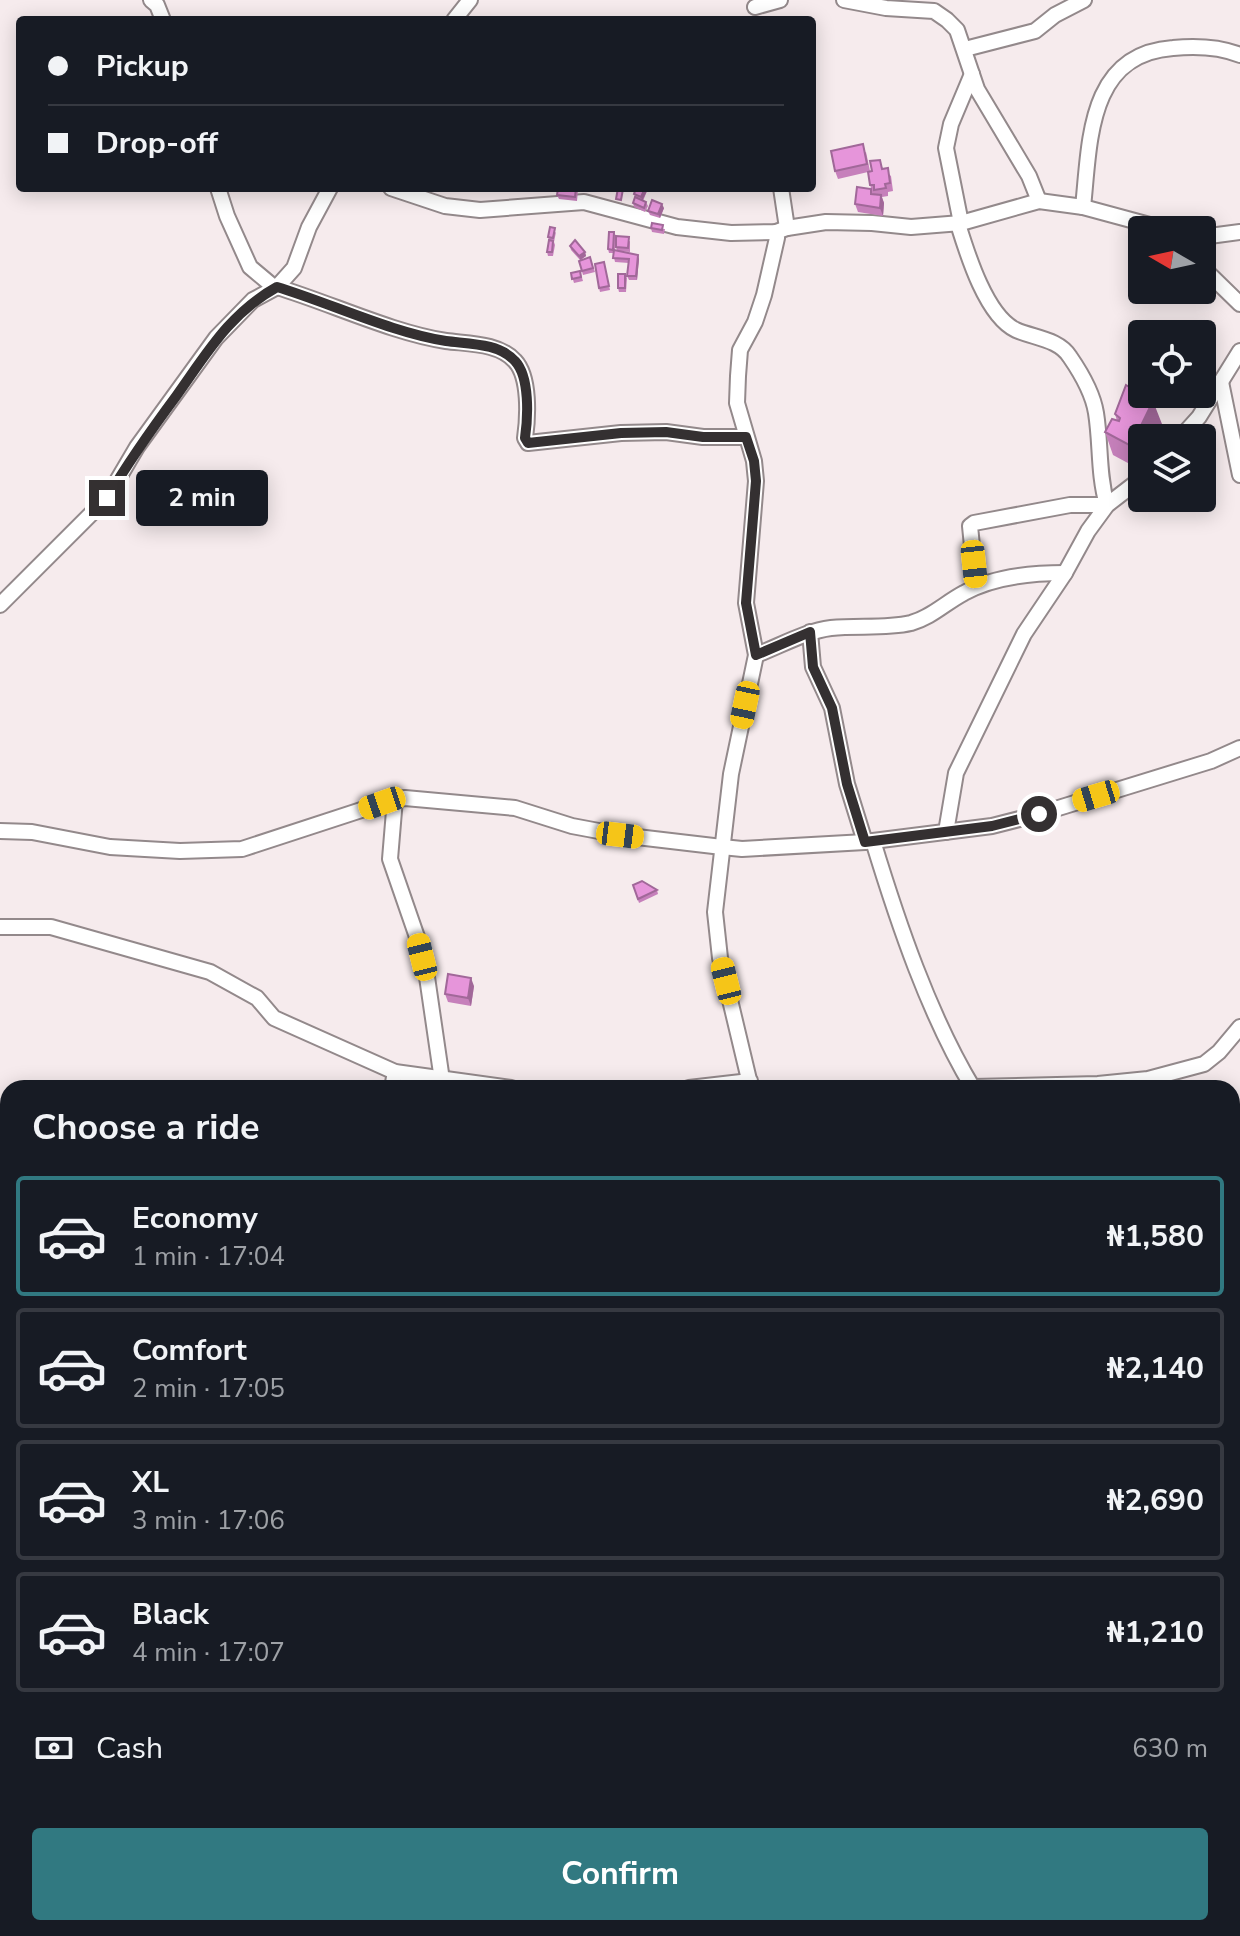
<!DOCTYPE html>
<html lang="en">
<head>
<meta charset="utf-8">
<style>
  body { margin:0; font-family:"Nunito Sans",sans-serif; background:#20242c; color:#f1f3f6; height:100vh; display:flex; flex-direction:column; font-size:30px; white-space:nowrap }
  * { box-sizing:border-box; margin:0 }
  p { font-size:26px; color:#9ea1a6 }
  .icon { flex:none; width:44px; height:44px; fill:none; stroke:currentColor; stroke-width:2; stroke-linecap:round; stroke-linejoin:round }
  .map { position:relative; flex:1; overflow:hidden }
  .panel { position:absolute; left:0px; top:1080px; width:1240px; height:856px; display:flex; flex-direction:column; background:#171b24; border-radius:24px 24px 0 0; box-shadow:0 4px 20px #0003 }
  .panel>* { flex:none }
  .hud { position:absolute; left:16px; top:16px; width:800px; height:176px; border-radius:8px; box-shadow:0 4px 20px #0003; display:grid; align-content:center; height:176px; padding:0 32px; background:#171b24 }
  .needle { width:52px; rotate:279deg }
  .tools { position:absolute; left:1128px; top:216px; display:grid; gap:16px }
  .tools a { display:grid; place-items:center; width:88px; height:88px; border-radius:8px; background:#171b24; box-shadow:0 4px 20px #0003; font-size:40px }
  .end { position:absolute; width:36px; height:36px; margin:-18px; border:10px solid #343031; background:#fff; box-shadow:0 0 0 4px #fff }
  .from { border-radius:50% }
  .bubble { position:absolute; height:56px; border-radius:8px; background:#171b24; box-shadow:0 4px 20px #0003; font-size:26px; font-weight:700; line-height:56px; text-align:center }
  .car { position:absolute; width:24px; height:48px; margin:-24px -12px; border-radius:10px; box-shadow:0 0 6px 2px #0007; background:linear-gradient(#f5c518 24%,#345 0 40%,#f5c518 0 76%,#345 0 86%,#f5c518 0) }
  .hud b { display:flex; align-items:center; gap:28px; height:76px; font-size:30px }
  .hud b+b { border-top:2px solid #363941 }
  .hud i { width:20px; height:20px; background:#f1f3f6 }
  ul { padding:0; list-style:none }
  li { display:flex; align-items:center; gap:24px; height:120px; margin:0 16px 12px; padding:0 16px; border:4px solid #363941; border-radius:8px }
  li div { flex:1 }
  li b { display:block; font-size:30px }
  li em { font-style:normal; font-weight:700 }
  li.selected { border-color:#317981 }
  li>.icon { width:72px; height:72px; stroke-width:1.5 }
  h2 { padding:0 32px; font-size:36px; line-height:96px }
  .pay { display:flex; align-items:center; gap:20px; height:88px; padding:0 32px; font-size:30px }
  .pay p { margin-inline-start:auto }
  .action { display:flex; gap:16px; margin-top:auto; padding:16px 32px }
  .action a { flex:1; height:92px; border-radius:8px; background:#317981; color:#fff; font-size:32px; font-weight:700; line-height:92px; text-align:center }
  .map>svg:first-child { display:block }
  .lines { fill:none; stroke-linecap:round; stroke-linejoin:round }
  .stream { stroke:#a596bc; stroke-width:5 }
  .street-casing { stroke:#93898b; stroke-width:18 }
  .street { stroke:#fff; stroke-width:14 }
  .wall { fill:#c680bb }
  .shaded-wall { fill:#a16899 }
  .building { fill:#e695da; stroke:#a16899; stroke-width:2 }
  .route { stroke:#343031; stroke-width:10 }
</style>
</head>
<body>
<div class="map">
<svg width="1240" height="1936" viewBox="0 0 1240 1936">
  <rect width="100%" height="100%" fill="#f6ebed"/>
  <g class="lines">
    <g class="stream">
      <polyline points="0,1119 8,1128"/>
      <polyline points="717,1928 723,1936"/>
    </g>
    <defs>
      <g id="street">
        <polyline points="151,0 157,5 163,20"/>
        <polyline points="844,0 886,8 934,11 947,20 957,30 977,89 1029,176 1039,201"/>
        <polyline points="755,7 780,0"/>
        <polyline points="454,20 470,0"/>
        <polyline points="965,49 1035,31 1055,15 1084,0"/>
        <polyline points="218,188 227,216 250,267 275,288"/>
        <polyline points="391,188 445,206 480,210 584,202 677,227 731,233 776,232 787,228 826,222 872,223 911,227 961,223 1039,201 1083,207 1168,230"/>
        <polyline points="781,188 787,228"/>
        <path d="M1083,207C1090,143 1087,54 1173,48C1194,46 1220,47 1240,55"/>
        <polyline points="961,223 946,148 951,124 972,74"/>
        <path d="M958,224C967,253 986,316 1016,330C1034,338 1059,339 1070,357C1081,373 1093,394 1096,413C1101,444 1098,474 1107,505H1070L974,523L970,526L976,586"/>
        <polyline points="1202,237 1240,232"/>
        <polyline points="1202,267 1240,304"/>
        <path d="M277,287C330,303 393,333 446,341C469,344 499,343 515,361C530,377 528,417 525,438L528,443L621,433L666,432L703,437H746"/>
        <polyline points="1221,382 1240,475"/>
        <polyline points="1180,438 1199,417 1240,351"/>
        <polyline points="0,605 107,498 137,447 216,338 253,300 277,287 294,268 309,227 330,188"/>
        <polyline points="810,632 813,667 832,708 847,784 865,842"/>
        <path d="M756,655C780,646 806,631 831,628C857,625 885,629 911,623C932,617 945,603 964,593C994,576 1032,573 1065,573"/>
        <polyline points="395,799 390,859 417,937 427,977 442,1080"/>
        <polyline points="0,831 32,832 110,847 180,851 242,849 395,799 405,798 515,808 572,826 620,835 722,847 742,849 865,842 992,826 1039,814 1211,761 1240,748"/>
        <polyline points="946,832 956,773 1024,634 1065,573 1088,531 1107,505 1142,478"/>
        <path d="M873,841C898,923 929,1015 973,1088"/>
        <polyline points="0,927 51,927 210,972 257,998 274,1018 395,1072 511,1088"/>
        <polyline points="973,1087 1098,1084 1148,1079 1204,1064 1219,1052 1240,1027"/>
        <polyline points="392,1088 395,1072"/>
        <polyline points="689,1088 750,1081"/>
        <polyline points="751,1088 720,958 715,912 731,774 756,655 746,603 756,481 754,461 737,403 738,376 740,350 755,322 764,295 777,238 776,232"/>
        <polyline points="0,1135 8,1145"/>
        <polyline points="1232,1338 1240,1345"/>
        <polyline points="0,1449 5,1420 8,1418"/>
        <polyline points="0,1568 8,1599"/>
        <polyline points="1232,1670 1240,1674"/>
        <polyline points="2,1875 8,1897"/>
        <polyline points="16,1928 18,1936"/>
        <polyline points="228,1928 233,1936"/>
        <polyline points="699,1928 699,1936"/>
        <polyline points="749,1928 754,1936"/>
        <polyline points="490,1936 557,1928"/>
      </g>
    </defs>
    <use href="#street" class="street-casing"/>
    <use href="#street" class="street"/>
  </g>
  <g class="wall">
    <polygon points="866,152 870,171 883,169 891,176 893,191 888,192 888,196 882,197 884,203 883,216 858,212 855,204 871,189 868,172 838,179 835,171"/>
    <polygon points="636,188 646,188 647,191 643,201 646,202 648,206 645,212 634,207 633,203 635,197 634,194"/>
    <polygon points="578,190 577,201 559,199 557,195"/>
    <polygon points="664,208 660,218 650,215 648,211"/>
    <polygon points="651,228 665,229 664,234 652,232"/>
    <polygon points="556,232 554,242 555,245 553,256 548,256 547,252 549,240 548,237"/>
    <polygon points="614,232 616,236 615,251 617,251 616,247 630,241 630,252 618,251 639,259 637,280 629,280 627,276 629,263 615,262 613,253 609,253 608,249"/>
    <polygon points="570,246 585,252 586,256 581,260 590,257 595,272 583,275 579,261 580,260 571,250"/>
    <polygon points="604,262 610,290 600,292 599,288"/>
    <polygon points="580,271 583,281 574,283 571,273"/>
    <polygon points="625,274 627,278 626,292 619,292 618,288"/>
    <polygon points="1115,414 1162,424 1142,438 1142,464 1139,469 1113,455 1105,432 1117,421"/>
    <polygon points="633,885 657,890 658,894 639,903"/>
    <polygon points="474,986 471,1006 448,1002 445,994"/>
  </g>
  <g class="shaded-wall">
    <polygon points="645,188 647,191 642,201 641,197"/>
    <polygon points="881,195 884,203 883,216 880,208"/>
    <polygon points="662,204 664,208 660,218 658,214"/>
    <polygon points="585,252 586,256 580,260 579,256"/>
    <polygon points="638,255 639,259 637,280 636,276"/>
    <polygon points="1153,401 1162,424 1155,438 1142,438 1142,464 1139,469 1131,446"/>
    <polygon points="471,978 474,986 471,1006 468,998"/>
  </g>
  <g class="building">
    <polygon points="863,144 867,164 835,171 831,151"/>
    <polygon points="880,160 882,169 888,168 890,183 885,184 886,188 874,190 874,185 870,185 868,172 872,171 870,161"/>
    <polygon points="857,187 871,189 871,194 881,195 880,208 855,204"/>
    <polygon points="558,188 576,188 575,197 557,195"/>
    <polygon points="618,188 623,189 621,200 616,199"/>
    <polygon points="636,188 645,188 641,197 634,194"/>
    <polygon points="635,197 646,202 644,208 633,203"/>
    <polygon points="652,200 662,204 658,214 648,211"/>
    <polygon points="652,223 663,225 662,230 651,228"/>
    <polygon points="550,227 555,228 553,238 548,237"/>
    <polygon points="609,232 614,232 613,250 608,249"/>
    <polygon points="616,236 629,237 628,248 616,247"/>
    <polygon points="549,240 553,241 552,252 547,252"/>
    <polygon points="575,240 585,252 579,256 570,246"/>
    <polygon points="614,250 638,255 636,276 627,276 629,259 613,258"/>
    <polygon points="590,257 593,268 582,271 579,261"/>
    <polygon points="604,262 609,286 599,288 595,264"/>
    <polygon points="580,271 581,277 572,279 571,273"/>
    <rect x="618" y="274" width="7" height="14"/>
    <polygon points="1126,385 1153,401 1131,446 1105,432 1112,419 1119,421 1120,418 1115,414"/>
    <polygon points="642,881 657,890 638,899 633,885"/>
    <polygon points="448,974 471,978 468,998 445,994"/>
  </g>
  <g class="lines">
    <path class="route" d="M107,498C129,461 151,430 177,395C207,353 230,313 277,287C330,303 393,333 446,341C469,344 499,343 515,361C530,377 528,417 525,438L528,443L621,433L666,432L703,437H746L754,461L756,481L746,603L756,655L810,632L813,667L832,708L847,784L865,842L992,826L1039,814"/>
  </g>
</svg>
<div class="tools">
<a><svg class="needle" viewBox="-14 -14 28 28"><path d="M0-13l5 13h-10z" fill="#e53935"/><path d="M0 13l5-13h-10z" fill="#9ea1a6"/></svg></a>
<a><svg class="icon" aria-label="locate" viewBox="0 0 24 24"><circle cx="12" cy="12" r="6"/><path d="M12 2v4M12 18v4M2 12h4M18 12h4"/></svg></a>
<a><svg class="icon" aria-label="layers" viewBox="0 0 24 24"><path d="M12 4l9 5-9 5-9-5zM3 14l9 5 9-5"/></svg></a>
</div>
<i class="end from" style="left:1039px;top:814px"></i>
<i class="end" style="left:107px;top:498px"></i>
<div class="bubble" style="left:136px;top:470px;width:132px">2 min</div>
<i class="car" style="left:974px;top:564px;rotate:174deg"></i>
<i class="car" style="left:745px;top:705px;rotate:192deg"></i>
<i class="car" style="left:1096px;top:796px;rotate:253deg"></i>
<i class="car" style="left:382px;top:803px;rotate:251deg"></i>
<i class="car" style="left:620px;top:835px;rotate:97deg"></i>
<i class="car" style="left:422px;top:957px;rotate:346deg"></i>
<i class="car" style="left:726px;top:981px;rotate:346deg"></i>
<div class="hud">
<b><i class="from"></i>Pickup</b>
<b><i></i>Drop-off</b>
</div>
<section class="panel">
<h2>Choose a ride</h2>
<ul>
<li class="selected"><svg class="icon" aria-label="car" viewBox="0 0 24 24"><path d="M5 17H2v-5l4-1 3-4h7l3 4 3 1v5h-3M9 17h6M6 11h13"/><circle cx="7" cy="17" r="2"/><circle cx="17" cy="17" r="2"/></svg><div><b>Economy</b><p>1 min · 17:04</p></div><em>₦1,580</em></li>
<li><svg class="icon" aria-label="car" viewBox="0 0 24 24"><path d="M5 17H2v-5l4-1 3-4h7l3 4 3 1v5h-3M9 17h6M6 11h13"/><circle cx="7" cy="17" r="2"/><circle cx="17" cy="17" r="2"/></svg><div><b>Comfort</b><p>2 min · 17:05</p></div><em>₦2,140</em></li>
<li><svg class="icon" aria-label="car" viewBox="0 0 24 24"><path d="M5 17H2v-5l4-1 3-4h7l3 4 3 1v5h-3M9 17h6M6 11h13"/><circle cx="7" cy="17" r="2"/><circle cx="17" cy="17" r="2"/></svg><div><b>XL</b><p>3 min · 17:06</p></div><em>₦2,690</em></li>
<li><svg class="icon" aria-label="car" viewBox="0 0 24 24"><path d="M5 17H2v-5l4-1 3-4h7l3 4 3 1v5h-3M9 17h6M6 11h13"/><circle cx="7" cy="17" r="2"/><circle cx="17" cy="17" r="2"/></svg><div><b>Black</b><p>4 min · 17:07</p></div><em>₦1,210</em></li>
</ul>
<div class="pay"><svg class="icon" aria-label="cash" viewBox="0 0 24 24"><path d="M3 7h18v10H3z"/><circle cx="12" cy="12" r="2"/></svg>Cash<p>630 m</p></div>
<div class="action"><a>Confirm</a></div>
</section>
</div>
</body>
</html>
